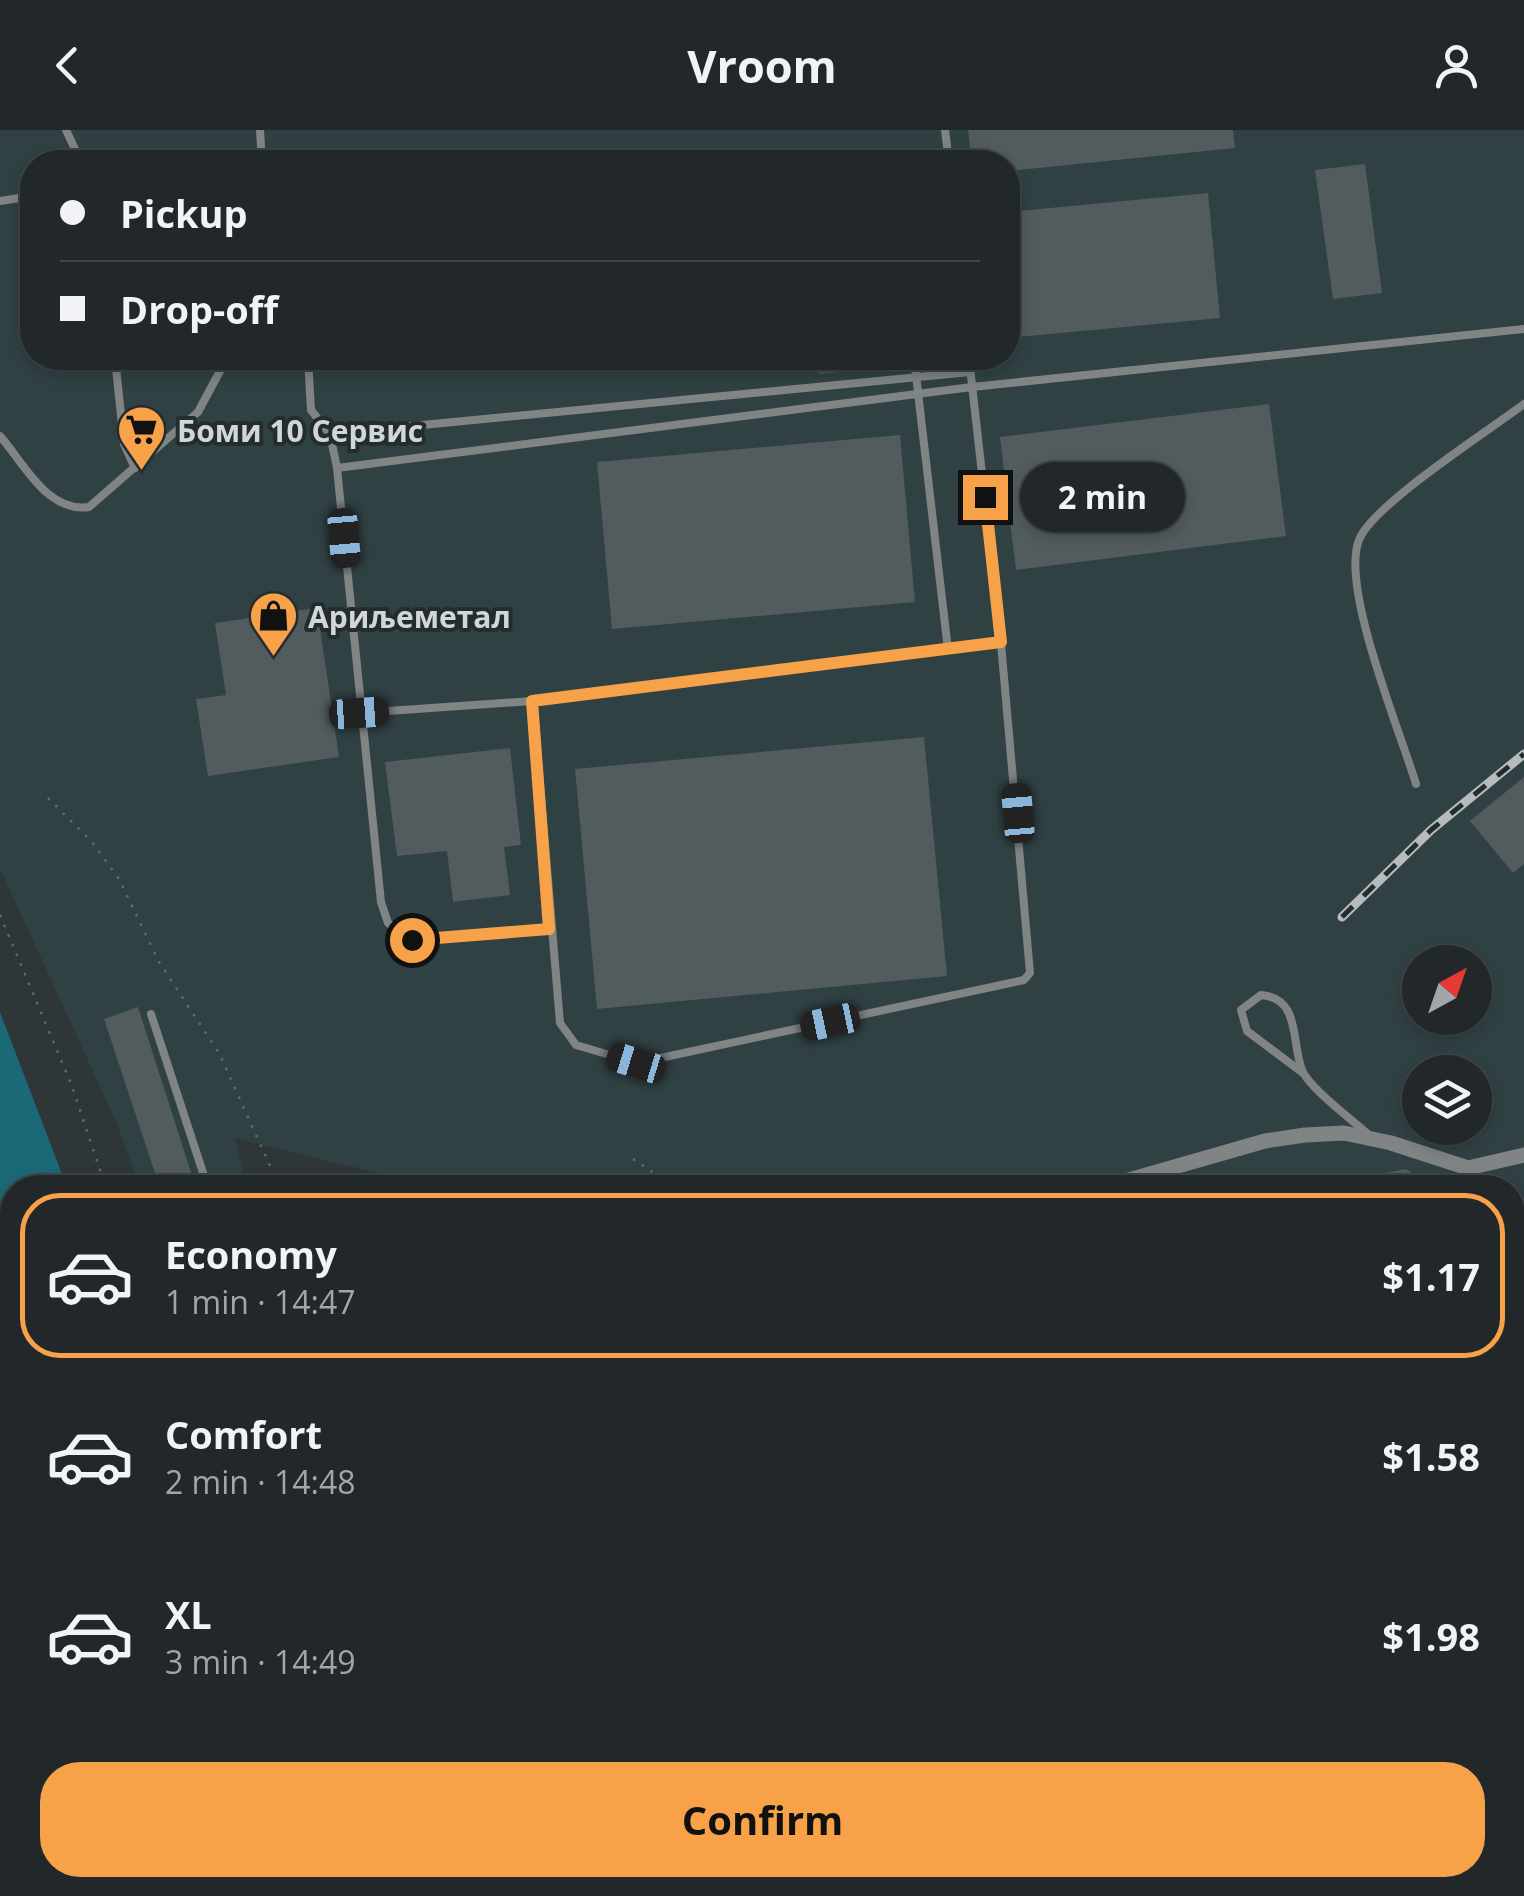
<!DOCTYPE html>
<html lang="en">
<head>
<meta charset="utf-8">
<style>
  body { margin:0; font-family:"Open Sans",sans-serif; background:#2a3032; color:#f1f3f6; height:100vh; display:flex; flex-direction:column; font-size:38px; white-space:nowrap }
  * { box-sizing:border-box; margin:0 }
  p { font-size:32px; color:#a2a6a8 }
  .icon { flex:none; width:55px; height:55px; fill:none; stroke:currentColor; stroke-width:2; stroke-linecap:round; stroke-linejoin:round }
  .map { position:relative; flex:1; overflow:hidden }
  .sheet { position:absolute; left:0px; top:1045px; width:1525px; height:722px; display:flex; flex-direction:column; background:#22282a; border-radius:40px 40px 0 0; box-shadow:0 5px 15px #0003,0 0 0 2px #3f4447 }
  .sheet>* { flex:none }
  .hud { position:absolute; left:20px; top:20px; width:1000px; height:220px; border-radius:40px; box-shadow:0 5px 15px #0003,0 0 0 2px #3f4447; display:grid; align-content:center; height:220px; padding:0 40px; background:#22282a }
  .needle { width:65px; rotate:40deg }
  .buttons { position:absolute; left:1402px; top:815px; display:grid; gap:20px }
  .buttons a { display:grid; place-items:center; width:90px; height:90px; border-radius:50%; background:#22282a; box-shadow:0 5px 15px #0003,0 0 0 2px #3f4447; font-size:50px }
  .end { position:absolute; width:45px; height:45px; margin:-22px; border:12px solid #f7a149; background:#111; box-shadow:0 0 0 5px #111 }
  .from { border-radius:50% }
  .bubble { position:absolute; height:70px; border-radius:35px; background:#22282a; box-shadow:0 5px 15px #0003,0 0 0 2px #3f4447; font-size:32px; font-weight:700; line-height:70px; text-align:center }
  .car { position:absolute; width:30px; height:60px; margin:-30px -15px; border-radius:12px; box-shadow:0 0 8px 2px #0007; background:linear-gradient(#222 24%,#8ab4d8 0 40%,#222 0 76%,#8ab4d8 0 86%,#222 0) }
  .hud b { display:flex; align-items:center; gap:35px; height:95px; font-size:38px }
  .hud b+b { border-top:2px solid #3f4447 }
  .hud i { width:25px; height:25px; background:#f1f3f6 }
  ul { padding:18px 0 0; list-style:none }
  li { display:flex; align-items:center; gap:30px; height:165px; margin:0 20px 15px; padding:0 20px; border:5px solid transparent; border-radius:40px }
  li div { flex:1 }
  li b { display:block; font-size:38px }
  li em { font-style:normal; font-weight:700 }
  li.selected { border-color:#f7a149 }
  li>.icon { width:90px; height:90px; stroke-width:1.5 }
  .action { display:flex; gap:20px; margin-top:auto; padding:20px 40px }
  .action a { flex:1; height:115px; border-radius:40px; background:#f7a149; color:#111; font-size:40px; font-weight:700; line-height:115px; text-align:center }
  header { display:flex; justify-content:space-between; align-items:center; height:130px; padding:0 40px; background:#22282a; font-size:45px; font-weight:700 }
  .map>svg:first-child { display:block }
  .built { fill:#304144; fill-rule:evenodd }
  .green { fill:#074c58 }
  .water { fill:#1b6876 }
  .building { fill:#525b5d }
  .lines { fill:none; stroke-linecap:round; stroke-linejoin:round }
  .path { stroke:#62696b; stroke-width:2.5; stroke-dasharray:2.5 8; stroke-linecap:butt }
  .lane { stroke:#808485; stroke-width:8 }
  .street { stroke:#808485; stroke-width:15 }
  .rail-casing { stroke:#b6bbbd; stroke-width:9 }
  .rail { stroke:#242c2e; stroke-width:5; stroke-dasharray:15; stroke-linecap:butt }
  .route { stroke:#f7a149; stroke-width:12 }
  .labels { text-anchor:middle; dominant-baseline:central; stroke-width:8; stroke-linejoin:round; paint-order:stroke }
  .poi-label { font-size:30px; font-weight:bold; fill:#d1d6d7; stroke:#242c2e; text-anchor:start }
</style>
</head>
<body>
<header><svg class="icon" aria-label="back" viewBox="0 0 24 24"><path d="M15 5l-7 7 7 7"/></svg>Vroom<svg class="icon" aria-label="person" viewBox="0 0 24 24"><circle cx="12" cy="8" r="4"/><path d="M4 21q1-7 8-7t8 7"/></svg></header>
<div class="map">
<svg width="1524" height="1766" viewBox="0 0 1524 1766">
  <rect width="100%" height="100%" fill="#2e3638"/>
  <g class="built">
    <path d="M0,0H945L948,32H32V228H1008V32H952L948,0H1524V1696L1512,1695V1058H439L235,1008L247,1057H140L117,994L0,738ZM1420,832H1475V888H1420ZM1420,942H1475V998H1420Z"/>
    <polygon points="789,1755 1022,1755 870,1766 789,1766"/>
  </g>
  <g class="green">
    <polygon points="0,1157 12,1202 12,1517 0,1513"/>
    <polygon points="0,1528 12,1536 12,1755 80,1755 83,1766 0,1766"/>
  </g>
  <polygon class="water" points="0,882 67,1057 12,1058 12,1202 0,1157"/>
  <g class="building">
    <polygon points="968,0 1233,0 1235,18 1008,41 1008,32 972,32"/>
    <polygon points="1365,34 1382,163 1333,169 1315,40"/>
    <polygon points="1208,63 1220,188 1008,208 1008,82"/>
    <polygon points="591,228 644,228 644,237 592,241"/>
    <polygon points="817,228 895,228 896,236 819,244"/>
    <polygon points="1269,274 1286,406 1016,440 1000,307"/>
    <polygon points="900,305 915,472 612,499 597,332"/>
    <polygon points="317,478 339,627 208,646 196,569 226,565 215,493"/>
    <polygon points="924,607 947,846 597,879 575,639"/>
    <polygon points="510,618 521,715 504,717 510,765 453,772 447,721 397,726 385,632"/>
    <polygon points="1524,647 1524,734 1513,743 1470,691"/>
    <polygon points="138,877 196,1058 160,1058 104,889"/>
    <polygon points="1406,1039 1419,1047 1421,1058 1369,1058 1367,1046"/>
  </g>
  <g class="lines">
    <g class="path">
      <polyline points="48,668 92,712 119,749 159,832 219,923 280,1058"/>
      <polyline points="0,785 72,956 106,1058"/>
      <polyline points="633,1029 676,1058"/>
      <polyline points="0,1317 12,1359"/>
      <polyline points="0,1403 12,1451"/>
      <polyline points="0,1509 12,1520"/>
      <polyline points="0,1723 12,1742"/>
      <polyline points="19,1755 23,1766"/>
      <polyline points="96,1755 100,1766"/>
      <polyline points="122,1755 125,1766"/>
      <polyline points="299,1755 303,1766"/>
      <polyline points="605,1755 605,1766"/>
      <polyline points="0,1757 12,1750"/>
    </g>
    <g class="lane">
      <polyline points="66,0 81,32"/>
      <polyline points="260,0 262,32"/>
      <polyline points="945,0 949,32"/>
      <polyline points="0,71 32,66"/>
      <polyline points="115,228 124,314 135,338"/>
      <polyline points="308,228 311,280 330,304 337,338 972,257 1524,199"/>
      <polyline points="914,228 948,520"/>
      <polyline points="330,304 970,242"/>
      <path d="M0,306C24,333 47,383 89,377L198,282L227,228"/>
      <polyline points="337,338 381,772 388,793 412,810 549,799"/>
      <polyline points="533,571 560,893 576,915 637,933 1024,850 1030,843 1001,513"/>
      <polyline points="359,583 533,571 1001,513 969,228"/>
      <path d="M1416,654C1400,601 1340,457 1359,410C1372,375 1490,300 1524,274"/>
      <polyline points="151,884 208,1058"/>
      <path d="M1303,943L1247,901L1241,880L1261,865C1301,868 1291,912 1302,940C1309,958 1354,991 1370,1006"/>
      <polyline points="1512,1368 1524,1365"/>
    </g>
    <g class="street">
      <polyline points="1101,1058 1265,1011 1305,1005 1344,1003 1391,1013 1468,1038 1524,1025"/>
      <polyline points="1463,1058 1468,1038"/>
      <polyline points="1512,1255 1524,1295"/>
      <polyline points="807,1756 807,1755"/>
    </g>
    <defs>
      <polyline id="rail" points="1342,787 1431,700 1524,624"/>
    </defs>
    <use href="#rail" class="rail-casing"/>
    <use href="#rail" class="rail"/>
  </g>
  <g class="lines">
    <polyline class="route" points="412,810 549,799 532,571 1001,512 985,367"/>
  </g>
  <defs>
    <symbol id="supermarket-pin" viewBox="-11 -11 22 30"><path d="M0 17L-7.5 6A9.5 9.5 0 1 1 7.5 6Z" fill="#f7a149" stroke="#242c2e"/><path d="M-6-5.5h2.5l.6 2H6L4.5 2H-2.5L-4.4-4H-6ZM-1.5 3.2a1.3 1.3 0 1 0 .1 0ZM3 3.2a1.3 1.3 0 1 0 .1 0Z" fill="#111"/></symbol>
    <symbol id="shop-pin" viewBox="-11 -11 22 30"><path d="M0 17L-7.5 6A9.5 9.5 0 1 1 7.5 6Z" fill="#f7a149" stroke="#242c2e"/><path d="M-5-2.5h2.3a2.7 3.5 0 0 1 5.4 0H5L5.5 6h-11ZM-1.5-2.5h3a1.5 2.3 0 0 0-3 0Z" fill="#111"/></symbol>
  </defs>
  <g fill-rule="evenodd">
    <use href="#supermarket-pin" x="114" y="272" width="55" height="75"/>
    <use href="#shop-pin" x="246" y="458" width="55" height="75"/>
  </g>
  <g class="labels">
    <g class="poi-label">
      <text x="177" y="300">Боми 10 Сервис</text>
      <text x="308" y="486">Ариљеметал</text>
    </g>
  </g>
</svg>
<div class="buttons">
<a><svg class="needle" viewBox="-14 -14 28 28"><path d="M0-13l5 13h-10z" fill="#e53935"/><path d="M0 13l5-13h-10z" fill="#a2a6a8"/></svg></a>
<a><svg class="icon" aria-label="layers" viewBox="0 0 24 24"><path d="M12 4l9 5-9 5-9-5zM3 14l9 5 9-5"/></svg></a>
</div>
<i class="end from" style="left:412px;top:810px"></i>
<i class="end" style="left:985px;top:367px"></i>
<div class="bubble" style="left:1020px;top:332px;width:165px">2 min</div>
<i class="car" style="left:344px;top:408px;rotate:175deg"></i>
<i class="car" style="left:359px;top:583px;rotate:86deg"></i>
<i class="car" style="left:1018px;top:683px;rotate:355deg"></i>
<i class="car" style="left:830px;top:892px;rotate:258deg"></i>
<i class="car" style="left:636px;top:933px;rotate:287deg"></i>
<div class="hud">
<b><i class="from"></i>Pickup</b>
<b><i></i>Drop-off</b>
</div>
<section class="sheet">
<ul>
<li class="selected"><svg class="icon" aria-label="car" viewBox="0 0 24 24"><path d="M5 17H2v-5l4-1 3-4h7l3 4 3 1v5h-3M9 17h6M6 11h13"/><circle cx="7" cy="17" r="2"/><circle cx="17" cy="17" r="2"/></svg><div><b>Economy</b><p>1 min · 14:47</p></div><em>$1.17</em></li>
<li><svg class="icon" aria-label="car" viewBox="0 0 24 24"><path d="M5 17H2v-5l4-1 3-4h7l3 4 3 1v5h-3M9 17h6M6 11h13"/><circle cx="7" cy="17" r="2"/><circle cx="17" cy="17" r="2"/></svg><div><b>Comfort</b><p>2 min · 14:48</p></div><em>$1.58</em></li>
<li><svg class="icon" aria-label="car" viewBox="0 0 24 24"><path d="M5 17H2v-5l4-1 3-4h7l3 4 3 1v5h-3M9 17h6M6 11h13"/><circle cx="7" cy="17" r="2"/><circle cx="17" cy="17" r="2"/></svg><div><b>XL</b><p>3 min · 14:49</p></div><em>$1.98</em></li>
</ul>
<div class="action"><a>Confirm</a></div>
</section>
</div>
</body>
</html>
